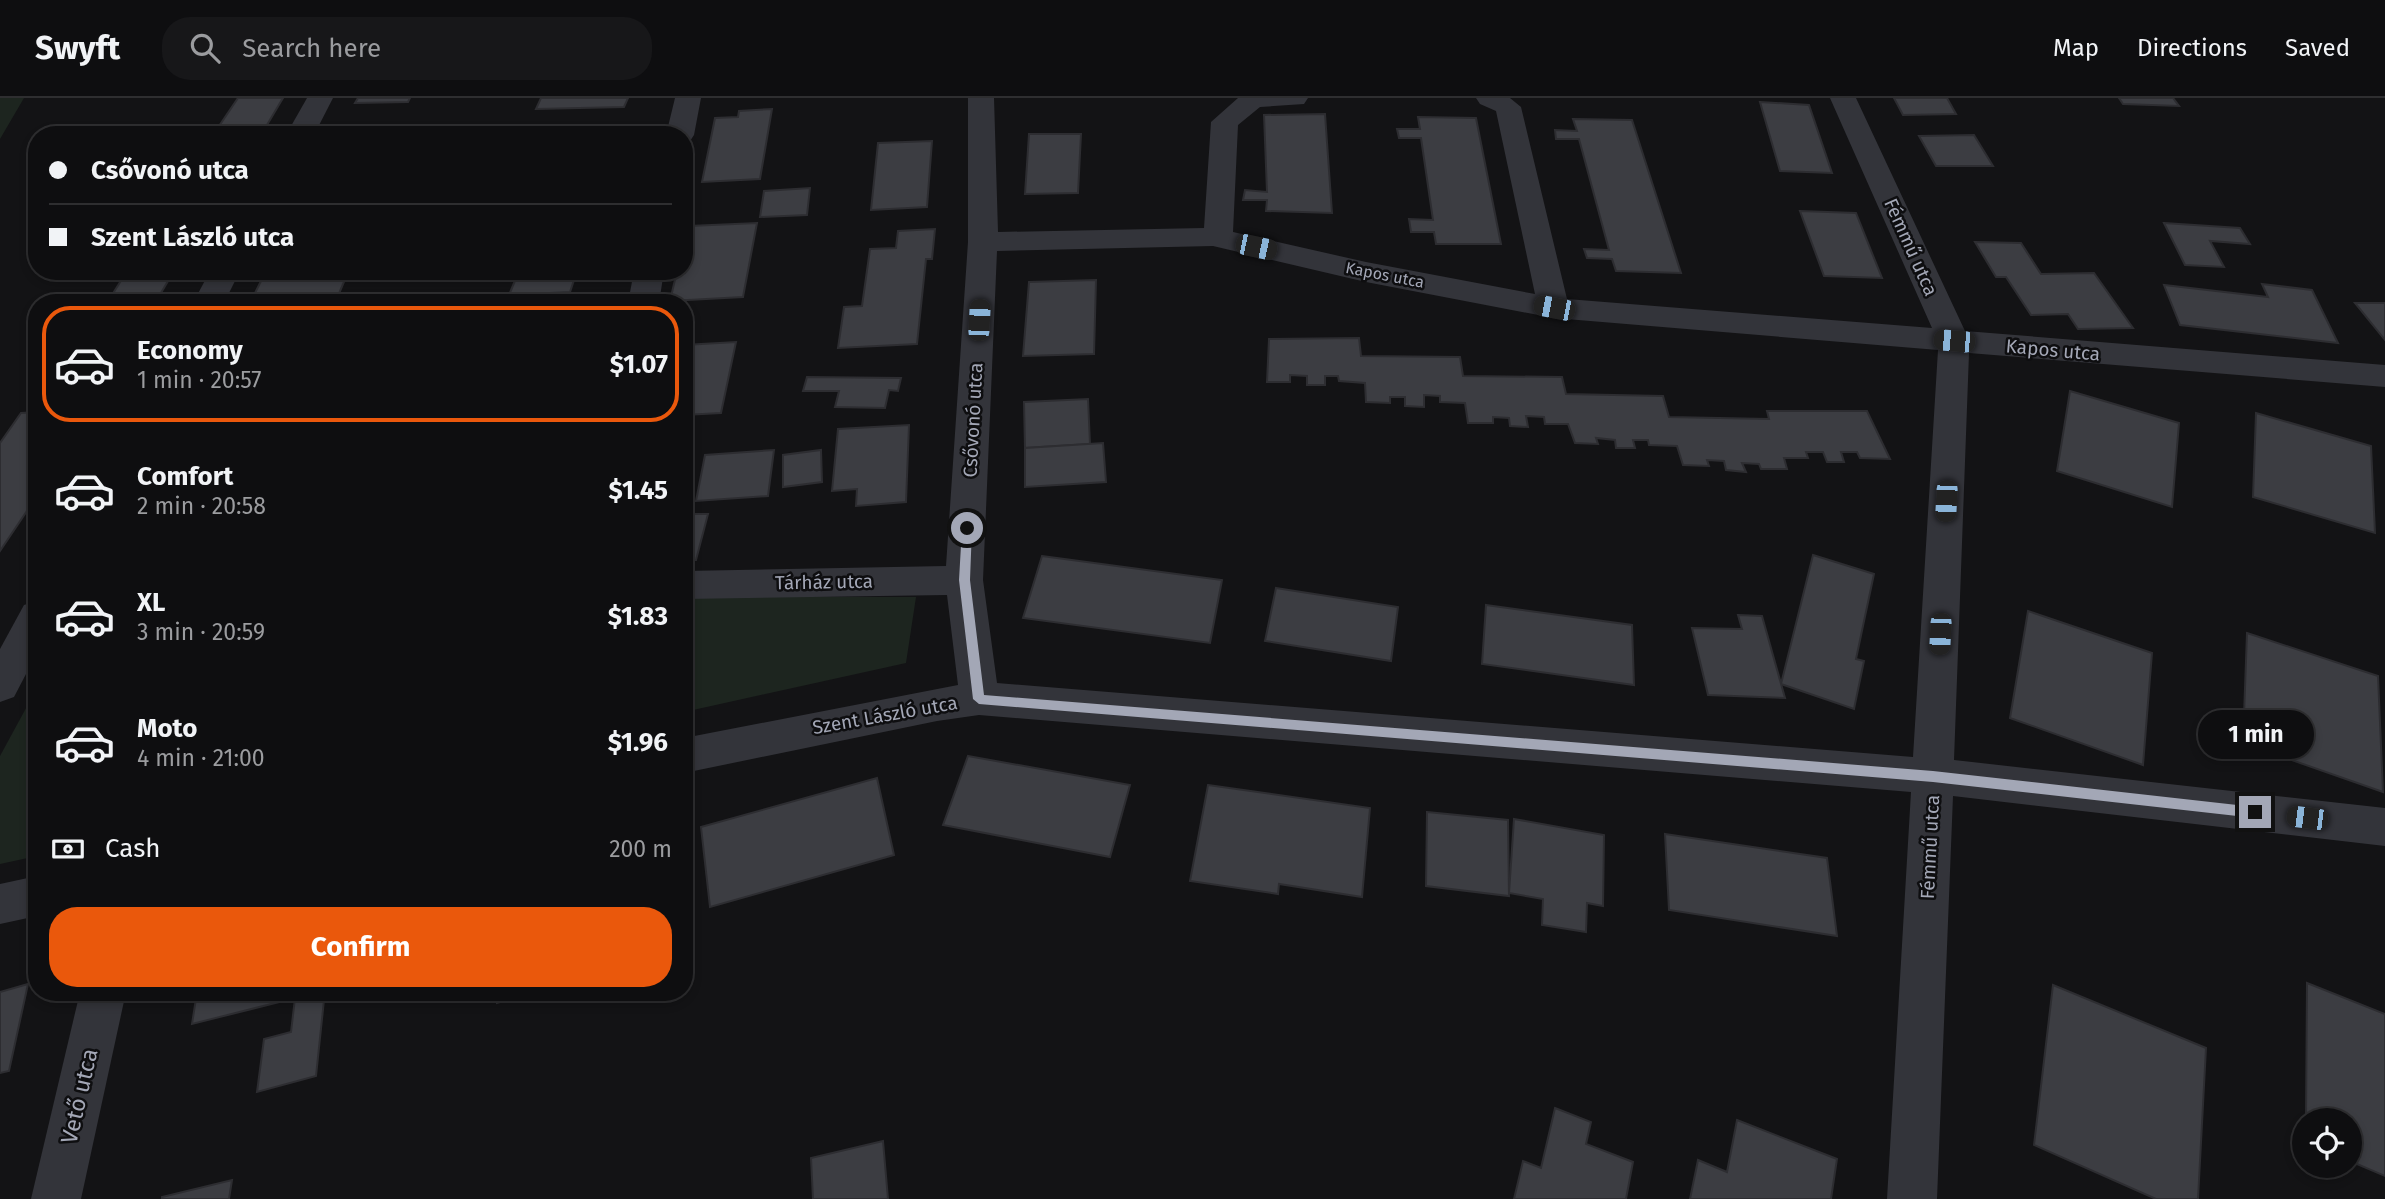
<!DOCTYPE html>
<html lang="en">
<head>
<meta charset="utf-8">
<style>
  body { margin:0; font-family:"Fira Sans",sans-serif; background:#171719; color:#f1f3f6; height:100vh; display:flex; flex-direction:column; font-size:26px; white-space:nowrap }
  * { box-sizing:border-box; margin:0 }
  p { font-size:23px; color:#9b9c9f }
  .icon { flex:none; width:38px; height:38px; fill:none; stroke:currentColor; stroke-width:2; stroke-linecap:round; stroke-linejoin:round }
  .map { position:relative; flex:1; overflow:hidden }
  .side { position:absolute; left:28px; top:196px; width:665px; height:707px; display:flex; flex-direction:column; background:#0e0e10; border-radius:28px; box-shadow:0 4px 10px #0003,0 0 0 2px #2e2e30 }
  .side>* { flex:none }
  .hud { position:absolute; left:28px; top:28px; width:665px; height:154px; border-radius:28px; box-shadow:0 4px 10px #0003,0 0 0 2px #2e2e30; display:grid; align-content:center; height:154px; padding:0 21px; background:#0e0e10 }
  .buttons { position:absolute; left:2292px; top:1010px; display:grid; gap:14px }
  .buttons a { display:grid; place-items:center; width:70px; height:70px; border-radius:50%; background:#0e0e10; box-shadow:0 4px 10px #0003,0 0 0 2px #2e2e30; font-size:35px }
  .end { position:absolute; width:32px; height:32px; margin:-16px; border:9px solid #a3a7b6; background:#111; box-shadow:0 0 0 4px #111 }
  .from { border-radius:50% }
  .bubble { position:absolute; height:49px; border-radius:24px; background:#0e0e10; box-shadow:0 4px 10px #0003,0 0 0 2px #2e2e30; font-size:23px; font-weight:700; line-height:49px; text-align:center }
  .car { position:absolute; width:21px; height:42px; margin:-21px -10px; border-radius:9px; box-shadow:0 0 5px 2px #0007; background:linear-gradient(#222 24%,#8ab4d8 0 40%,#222 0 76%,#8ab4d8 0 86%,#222 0) }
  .hud b { display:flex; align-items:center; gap:24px; height:66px; font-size:26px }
  .hud b+b { border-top:2px solid #2e2e30 }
  .hud i { width:18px; height:18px; background:#f1f3f6 }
  ul { padding:12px 0 0; list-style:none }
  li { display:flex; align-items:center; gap:21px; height:116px; margin:0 14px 10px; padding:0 7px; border:4px solid transparent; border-radius:28px }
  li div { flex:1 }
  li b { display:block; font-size:26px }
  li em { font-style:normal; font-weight:700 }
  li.selected { border-color:#ea580c }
  li>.icon { width:63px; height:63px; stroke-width:1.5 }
  .pay { display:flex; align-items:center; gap:18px; height:77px; padding:0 21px; font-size:26px }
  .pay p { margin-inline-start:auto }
  .action { display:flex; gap:14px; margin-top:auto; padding:14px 21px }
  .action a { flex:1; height:80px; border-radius:28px; background:#ea580c; color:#fff; font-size:28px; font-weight:700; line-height:80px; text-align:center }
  header { display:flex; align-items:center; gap:42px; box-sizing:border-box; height:98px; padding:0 35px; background:#0e0e10; border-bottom:2px solid #2e2e30 }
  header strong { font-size:33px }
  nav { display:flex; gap:38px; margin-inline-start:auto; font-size:24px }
  .search { width:490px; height:63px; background:#171719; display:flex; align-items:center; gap:18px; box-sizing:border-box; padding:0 24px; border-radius:28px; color:#9b9c9f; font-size:26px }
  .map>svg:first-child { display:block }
  .green { fill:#1d251f }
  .building { fill:#3c3d42; stroke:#2d2d31; stroke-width:2 }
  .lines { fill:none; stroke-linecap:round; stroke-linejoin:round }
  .minor { fill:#33343a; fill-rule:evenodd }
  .route { fill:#a3a7b6 }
  .labels { text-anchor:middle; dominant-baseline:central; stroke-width:5; stroke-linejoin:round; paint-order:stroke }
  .far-street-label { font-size:16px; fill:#a3a7b6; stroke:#0e0e10 }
  .street-label { font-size:19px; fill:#a3a7b6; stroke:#0e0e10 }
  .near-street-label { font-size:23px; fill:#a3a7b6; stroke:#0e0e10 }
</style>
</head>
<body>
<header>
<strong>Swyft</strong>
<div class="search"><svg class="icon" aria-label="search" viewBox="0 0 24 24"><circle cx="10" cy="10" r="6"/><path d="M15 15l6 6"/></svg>Search here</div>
<nav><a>Map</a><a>Directions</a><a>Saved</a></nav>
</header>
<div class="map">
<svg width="2385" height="1101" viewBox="0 0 2385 1101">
  <rect width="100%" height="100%" fill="#131315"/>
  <g class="green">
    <polygon points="0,0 24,0 0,41"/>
    <polygon points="684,499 916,499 906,565 684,614"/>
    <polygon points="37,590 37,758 0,766 0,658"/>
  </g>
  <g class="building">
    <polygon points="238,0 283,0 261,37 213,37"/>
    <polygon points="358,0 410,0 408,4 355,5"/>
    <polygon points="541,0 628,0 624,9 536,11"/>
    <polygon points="1894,0 1947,0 1956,16 1903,17"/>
    <polygon points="2119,0 2173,0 2179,8 2123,6"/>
    <polygon points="1760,4 1809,7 1832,75 1780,73"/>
    <polygon points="772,11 760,81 702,84 715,20 738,19 739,13"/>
    <polygon points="1325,16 1332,115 1266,113 1267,102 1243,102 1245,92 1267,94 1264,17"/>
    <polygon points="1418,19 1476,20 1501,146 1436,146 1434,134 1411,134 1409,121 1433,122 1421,40 1399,40 1397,31 1420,31"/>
    <polygon points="1573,21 1632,22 1681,175 1616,173 1612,161 1587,160 1584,151 1609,152 1579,41 1556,41 1555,32 1577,33"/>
    <polygon points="1029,36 1081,36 1078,95 1025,96"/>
    <polygon points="1974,37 1993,68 1936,68 1919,38"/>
    <polygon points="932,43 927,109 871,112 878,45"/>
    <polygon points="810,90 807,117 760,119 764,93"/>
    <polygon points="1800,113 1856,115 1882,180 1824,178"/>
    <polygon points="757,125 743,199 670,203 677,173 684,173 684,146 689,128"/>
    <polygon points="2164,125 2240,130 2250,146 2210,143 2224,169 2185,167"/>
    <polygon points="935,131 932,161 926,161 917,246 838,250 844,209 862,208 870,151 896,150 898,133"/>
    <polygon points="1975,144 2021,145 2041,176 2094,175 2133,230 2078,231 2068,216 2031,217 2006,179 1996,179"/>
    <polygon points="127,173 174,173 155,205 107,205"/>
    <polygon points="266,173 357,173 355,179 346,179 335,205 250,205"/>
    <polygon points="519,173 577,173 570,194 509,197"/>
    <polygon points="1096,182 1094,256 1023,258 1029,184"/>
    <polygon points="2262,186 2312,192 2338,245 2180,227 2164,187 2268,199"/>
    <polygon points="2355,205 2385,205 2385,242"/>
    <polygon points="1359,240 1361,258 1460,259 1463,278 1562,279 1566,296 1663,298 1669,319 1769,321 1767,313 1867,313 1890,361 1860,360 1857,354 1841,354 1844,364 1827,364 1823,354 1806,354 1808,360 1784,360 1787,371 1761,371 1759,366 1742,365 1746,374 1726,372 1724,363 1707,362 1709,368 1683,367 1677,348 1649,347 1648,342 1633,342 1635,350 1616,350 1615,342 1596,340 1598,346 1575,345 1568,326 1545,326 1544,319 1526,318 1528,329 1510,328 1509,320 1493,319 1493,325 1468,325 1465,305 1440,304 1440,298 1424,297 1424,309 1405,308 1405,299 1390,299 1390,305 1366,304 1365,285 1339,283 1338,278 1325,278 1325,287 1307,287 1307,278 1290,277 1290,284 1267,284 1269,241"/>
    <polygon points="736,244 721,315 684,317 684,247"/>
    <polygon points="807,279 901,280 898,293 889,292 885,310 835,309 839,293 803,293"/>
    <polygon points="2070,293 2179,325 2172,409 2057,373"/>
    <polygon points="1088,301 1090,346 1025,350 1024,304"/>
    <polygon points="37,314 37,398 0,453 0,345 21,315"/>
    <polygon points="2256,315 2371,348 2375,435 2253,399"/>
    <polygon points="909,327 906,404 856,408 857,391 832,393 838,331"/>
    <polygon points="1103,345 1106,384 1025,389 1025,350"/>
    <polygon points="774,352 768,398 696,403 705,357"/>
    <polygon points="821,352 822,384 783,389 783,357"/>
    <polygon points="684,416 708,416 696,462 684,462"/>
    <polygon points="1813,457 1874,476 1856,561 1864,563 1854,611 1781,586"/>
    <polygon points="1042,458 1222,482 1210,545 1023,520"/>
    <polygon points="1276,490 1398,509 1391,563 1265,543"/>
    <polygon points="1486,507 1632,527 1634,587 1482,566"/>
    <polygon points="2028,513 2152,555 2143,667 2010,620"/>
    <polygon points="1738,517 1762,518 1785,600 1708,597 1692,530 1742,531"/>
    <polygon points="2247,535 2378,578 2383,694 2243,645"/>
    <polygon points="968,658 1130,687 1110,759 943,727"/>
    <polygon points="877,680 894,757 710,809 701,729"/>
    <polygon points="1208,687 1370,710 1362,799 1279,786 1278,796 1190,783"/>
    <polygon points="1427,714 1508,722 1509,798 1426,788"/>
    <polygon points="1514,721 1604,737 1603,808 1587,805 1586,834 1542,827 1543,801 1509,795"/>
    <polygon points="1665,736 1827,760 1837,838 1669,812"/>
    <polygon points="2307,885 2385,916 2385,1078 2350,1063 2350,1022 2306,1022"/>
    <polygon points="28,886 9,973 0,975 0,894"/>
    <polygon points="2053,887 2206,950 2198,1101 2156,1101 2034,1047"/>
    <polygon points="197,894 353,894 324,902 316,978 257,994 264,941 291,934 295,900 192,926"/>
    <polygon points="497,894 534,894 497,905"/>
    <polygon points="1555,1010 1591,1024 1586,1046 1633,1064 1626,1101 1514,1101 1523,1063 1541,1070"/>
    <polygon points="1737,1022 1837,1061 1831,1101 1690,1101 1698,1062 1727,1074"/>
    <polygon points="883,1043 888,1101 813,1101 811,1060"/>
    <polygon points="232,1082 229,1101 162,1101 162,1099"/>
  </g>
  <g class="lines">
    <g class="minor">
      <polygon points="307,0 333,0 314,37 286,37"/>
      <polygon points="675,0 701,0 694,37 690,43 684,44 684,37 666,37"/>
      <path d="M968,0H994L998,134L1204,130L1211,24L1238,0H1308L1304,6L1260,9L1238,27L1233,134L1366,164L1535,196L1496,13L1480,6L1476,0H1510L1521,9L1567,201L1932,230L1830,0H1856L1965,233L2385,267V289L1969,255L1954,662L2385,710V748L1953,698L1937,1101H1887L1911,694L979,617L937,623L684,675V640L958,587L947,497L684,501V473L946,468L968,144ZM1213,148L1366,184L1554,220L1938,252L1913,659L997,585L983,482L997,153Z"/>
      <polygon points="210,173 240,173 224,205 193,205"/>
      <polygon points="634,173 664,173 659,205 628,205"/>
      <polygon points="37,503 37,555 14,599 0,604 0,551 24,507"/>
      <polygon points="37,778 37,818 0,826 0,786"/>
      <polygon points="80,894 126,894 81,1101 31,1101"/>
    </g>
  </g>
  <polygon class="route" points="967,426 972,430 970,482 984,597 1933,673 2255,709 2261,714 2255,720 1933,684 979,606 973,601 959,482 962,430"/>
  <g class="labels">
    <g class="far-street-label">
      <text transform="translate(1385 177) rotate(11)">Kapos utca</text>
    </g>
    <g class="street-label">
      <text transform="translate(1911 149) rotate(66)">Fémmű utca</text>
      <text transform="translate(2053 252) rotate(5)">Kapos utca</text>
      <text transform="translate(973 322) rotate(-87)">Csővonó utca</text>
      <text transform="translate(824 484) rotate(-1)">Tárház utca</text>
      <text transform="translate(885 617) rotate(-10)">Szent László utca</text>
      <text transform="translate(1930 749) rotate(-87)">Fémmű utca</text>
    </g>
    <g class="near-street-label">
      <text transform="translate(79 998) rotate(-77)">Vető utca</text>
    </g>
  </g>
</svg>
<div class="buttons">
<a><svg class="icon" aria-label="locate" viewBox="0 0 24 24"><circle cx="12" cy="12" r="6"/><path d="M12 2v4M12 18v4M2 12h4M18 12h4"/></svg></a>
</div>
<i class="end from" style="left:967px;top:430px"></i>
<i class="end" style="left:2255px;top:714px"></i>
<div class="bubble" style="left:2198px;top:612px;width:116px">1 min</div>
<i class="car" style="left:1256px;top:149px;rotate:102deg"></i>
<i class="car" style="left:1554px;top:210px;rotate:281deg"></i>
<i class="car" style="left:979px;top:222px;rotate:3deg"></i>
<i class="car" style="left:1954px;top:243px;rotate:275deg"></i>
<i class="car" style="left:1946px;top:403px;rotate:183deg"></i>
<i class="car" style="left:1940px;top:536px;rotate:183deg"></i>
<i class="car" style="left:2307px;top:720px;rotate:277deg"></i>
<div class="hud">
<b><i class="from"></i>Csővonó utca</b>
<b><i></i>Szent László utca</b>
</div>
<section class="side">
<ul>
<li class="selected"><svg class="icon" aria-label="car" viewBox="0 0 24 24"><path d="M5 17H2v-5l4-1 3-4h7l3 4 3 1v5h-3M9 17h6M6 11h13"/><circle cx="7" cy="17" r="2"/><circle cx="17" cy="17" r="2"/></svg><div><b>Economy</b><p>1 min · 20:57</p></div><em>$1.07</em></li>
<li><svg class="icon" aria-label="car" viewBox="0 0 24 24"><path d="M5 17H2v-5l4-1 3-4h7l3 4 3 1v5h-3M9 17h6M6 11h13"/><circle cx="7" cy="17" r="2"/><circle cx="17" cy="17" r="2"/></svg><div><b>Comfort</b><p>2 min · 20:58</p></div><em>$1.45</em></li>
<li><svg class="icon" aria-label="car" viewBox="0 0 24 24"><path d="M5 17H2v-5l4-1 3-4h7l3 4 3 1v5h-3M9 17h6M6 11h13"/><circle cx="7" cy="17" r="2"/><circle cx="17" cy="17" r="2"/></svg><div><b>XL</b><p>3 min · 20:59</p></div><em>$1.83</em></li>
<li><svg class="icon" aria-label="car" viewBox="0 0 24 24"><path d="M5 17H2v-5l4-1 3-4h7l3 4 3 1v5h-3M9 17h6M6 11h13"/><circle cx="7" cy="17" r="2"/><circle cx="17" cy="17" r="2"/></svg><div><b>Moto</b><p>4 min · 21:00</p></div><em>$1.96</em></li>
</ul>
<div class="pay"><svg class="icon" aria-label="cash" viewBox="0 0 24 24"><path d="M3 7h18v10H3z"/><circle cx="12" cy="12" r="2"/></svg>Cash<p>200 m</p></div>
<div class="action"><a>Confirm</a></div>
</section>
</div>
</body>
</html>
